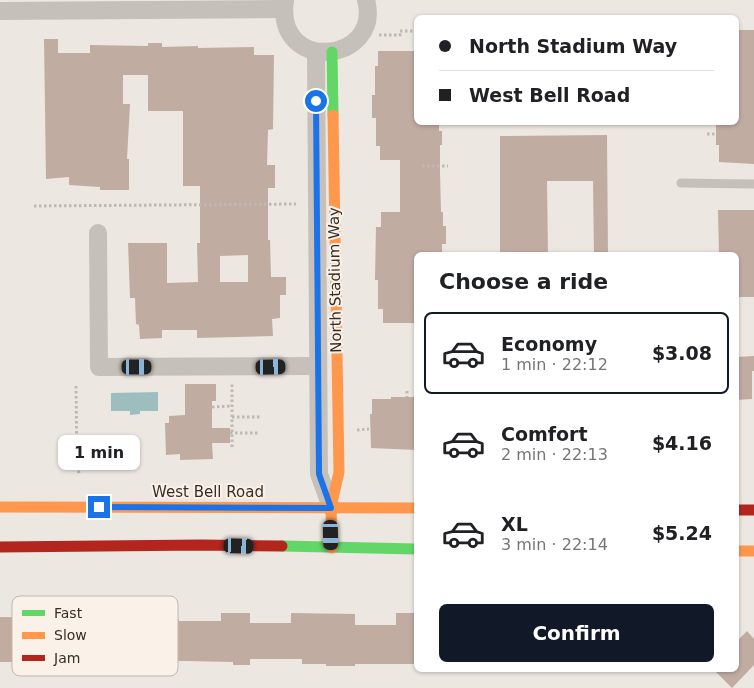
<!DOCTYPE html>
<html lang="en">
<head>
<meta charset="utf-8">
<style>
  body { margin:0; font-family:"DejaVu Sans",sans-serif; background:#f2f2f2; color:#202124; height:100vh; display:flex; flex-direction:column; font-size:19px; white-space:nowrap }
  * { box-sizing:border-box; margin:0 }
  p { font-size:16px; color:#757577 }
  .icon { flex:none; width:28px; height:28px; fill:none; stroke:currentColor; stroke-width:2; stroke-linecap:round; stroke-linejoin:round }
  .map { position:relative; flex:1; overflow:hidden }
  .drawer { position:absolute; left:414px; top:252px; width:325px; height:420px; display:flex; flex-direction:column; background:#fff; border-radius:8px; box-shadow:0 1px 4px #0004 }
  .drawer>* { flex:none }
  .guide { position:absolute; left:414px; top:15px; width:325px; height:110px; border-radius:8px; box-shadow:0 1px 4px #0004; display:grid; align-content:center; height:110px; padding:0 25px; background:#fff }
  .end { position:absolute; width:22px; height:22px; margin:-11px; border:6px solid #1a73e8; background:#fff; box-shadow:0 0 0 2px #fff }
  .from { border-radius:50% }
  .bubble { position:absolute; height:35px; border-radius:8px; background:#fff; box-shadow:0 1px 4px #0004; font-size:16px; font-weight:600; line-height:35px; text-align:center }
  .car { position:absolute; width:15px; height:30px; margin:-15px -8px; border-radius:6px; box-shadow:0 0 4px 1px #0007; background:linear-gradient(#222 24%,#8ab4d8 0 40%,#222 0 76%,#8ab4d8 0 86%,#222 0) }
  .guide b { display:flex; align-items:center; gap:18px; height:48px; font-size:19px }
  .guide b+b { border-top:1px solid #e0e0e0 }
  .guide i { width:12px; height:12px; background:#202124 }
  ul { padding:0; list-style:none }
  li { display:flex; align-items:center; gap:15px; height:82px; margin:0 10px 8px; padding:0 15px; border:2px solid transparent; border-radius:8px }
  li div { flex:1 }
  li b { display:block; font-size:19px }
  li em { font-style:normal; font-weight:600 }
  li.active { border-color:#111827 }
  li>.icon { width:45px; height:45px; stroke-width:1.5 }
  h2 { padding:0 25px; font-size:22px; line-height:60px }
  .action { display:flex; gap:10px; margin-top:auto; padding:10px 25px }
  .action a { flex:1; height:58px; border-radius:8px; background:#111827; color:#fff; font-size:20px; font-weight:600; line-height:58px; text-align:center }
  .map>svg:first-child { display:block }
  .water { fill:#9cbebf }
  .building { fill:#c1aca2; fill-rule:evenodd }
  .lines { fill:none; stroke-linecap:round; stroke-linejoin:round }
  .path { stroke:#bfb9b3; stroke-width:3; stroke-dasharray:2.5 2.5; stroke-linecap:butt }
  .lane { stroke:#c6c0ba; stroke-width:9 }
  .street { stroke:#c6c0ba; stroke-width:18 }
  .fast { stroke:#63d668; stroke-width:11 }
  .slow { stroke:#ff974d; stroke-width:11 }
  .jam { stroke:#b3261e; stroke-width:11 }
  .route { stroke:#1a73e8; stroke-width:6 }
  .labels { text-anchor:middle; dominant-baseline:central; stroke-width:4; stroke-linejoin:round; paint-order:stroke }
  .street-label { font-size:15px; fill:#372d28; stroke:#faf2e8 }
  .key { fill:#faf2e8; stroke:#c0b7ae; stroke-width:1 }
  .key-label { font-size:14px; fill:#372d28 }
</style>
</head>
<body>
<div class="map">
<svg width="754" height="688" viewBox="0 0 754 688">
  <rect width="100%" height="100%" fill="#ede7e1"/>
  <polygon class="water" points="158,392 158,411 140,411 140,414 130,415 130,411 111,411 111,393"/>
  <g class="building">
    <polygon points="736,30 754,30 754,164 719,162 719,145 716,145 716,122 736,122"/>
    <path d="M44,39H58V53H90V45L148,46V43H162V47L198,46V48L254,47V55H274L273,129L268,130L267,165H275V188H268V240H270L271,277H286V295H280V318L272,319L273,336L197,338V330H162V338L140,339L139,325L136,324L135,298H130L128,243H167V283L198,282L197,243H200V186H183V111H148V75H123V104H130L127,159H129V190H100V187L69,185V177L46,179ZM248,255V282H220V256Z"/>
    <polygon points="378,51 416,51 416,122 439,122 439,131 442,131 442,145 440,145 440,172 441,212 443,212 443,226 446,226 446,244 442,244 442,255 416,255 416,323 383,323 383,309 378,309 378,280 375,280 376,227 381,227 381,212 400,212 400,160 380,160 380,146 376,146 376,118 372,118 372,95 375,95 375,66 378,66"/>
    <polygon points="607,135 608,255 594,255 593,181 547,181 548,255 500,255 500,136"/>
    <polygon points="718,210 754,210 754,297 738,297 738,294 736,294 736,255 719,255"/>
    <polygon points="754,356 754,371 752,371 752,399 736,400 736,357"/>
    <polygon points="185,384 216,384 216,401 212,401 212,428 230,428 230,443 212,443 213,459 180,460 180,454 166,455 165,423 169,423 169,416 185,415"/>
    <polygon points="391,397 415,397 416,450 371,448 370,414 372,414 372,399 391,399"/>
    <polygon points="98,439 134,439 134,456 98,457"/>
    <polygon points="116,611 145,611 145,619 179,619 179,621 221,621 221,613 250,613 250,623 291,623 291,613 355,614 355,625 396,625 396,613 416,613 416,664 355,664 355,666 326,666 326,664 302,664 302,659 250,659 250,665 233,665 233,662 187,661 145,661 145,664 93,664 93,660 39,660 39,662 0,662 0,617 80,618 80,613 116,613"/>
    <polygon points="747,631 754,639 754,665 732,688 714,670 736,670 736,642"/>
  </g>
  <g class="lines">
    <g class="path">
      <polyline points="379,35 400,35 400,31 416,31"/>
      <polyline points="707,134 716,134"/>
      <polyline points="422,166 448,166"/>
      <polyline points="34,206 296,204"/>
      <polyline points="76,386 77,468 80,475"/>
      <polyline points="407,391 407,397"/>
      <polyline points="212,407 232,406"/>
      <polyline points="232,417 260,417"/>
      <polyline points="357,430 369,429"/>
      <polyline points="230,433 260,433"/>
      <polyline points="232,447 232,383"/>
    </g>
    <polyline class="lane" points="681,183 754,184"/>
    <g class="street">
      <path d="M285,0C274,75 383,63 366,0"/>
      <polyline points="0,11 284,9"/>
      <polyline points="316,52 319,474 331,507"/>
      <polyline points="98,233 99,367 317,366"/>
    </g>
    <g class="fast">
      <polyline points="332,52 333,115"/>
      <polyline points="282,546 416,549"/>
    </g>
    <g class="slow">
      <polyline points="0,507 416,508"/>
      <polyline points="332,548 331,507 339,472 333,115"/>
      <polyline points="736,551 754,551"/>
    </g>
    <g class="jam">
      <polyline points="736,510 754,510"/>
      <polyline points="0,547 202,545 282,546"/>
    </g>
  </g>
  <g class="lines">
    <polyline class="route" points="99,507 331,508 319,474 316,101"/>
  </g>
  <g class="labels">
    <g class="street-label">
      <text transform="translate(335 280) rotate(-91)">North Stadium Way</text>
      <text x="208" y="492">West Bell Road</text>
    </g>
  </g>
  <rect x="12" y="596" width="166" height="80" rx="8" class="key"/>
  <rect x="22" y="610" width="23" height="6" fill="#63d668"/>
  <rect x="22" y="632" width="23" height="7" fill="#ff974d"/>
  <rect x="22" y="655" width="23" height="6" fill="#b3261e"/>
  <g class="key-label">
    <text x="54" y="618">Fast</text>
    <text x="54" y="640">Slow</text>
    <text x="54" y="663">Jam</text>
  </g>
</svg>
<i class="end from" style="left:316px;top:101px"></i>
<i class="end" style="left:99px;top:507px"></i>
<div class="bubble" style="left:58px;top:435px;width:82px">1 min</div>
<i class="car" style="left:137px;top:367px;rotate:90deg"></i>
<i class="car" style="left:271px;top:367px;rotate:89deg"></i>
<i class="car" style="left:331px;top:535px;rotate:179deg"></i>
<i class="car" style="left:239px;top:546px;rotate:92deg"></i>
<div class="guide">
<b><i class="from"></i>North Stadium Way</b>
<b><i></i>West Bell Road</b>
</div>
<section class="drawer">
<h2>Choose a ride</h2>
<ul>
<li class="active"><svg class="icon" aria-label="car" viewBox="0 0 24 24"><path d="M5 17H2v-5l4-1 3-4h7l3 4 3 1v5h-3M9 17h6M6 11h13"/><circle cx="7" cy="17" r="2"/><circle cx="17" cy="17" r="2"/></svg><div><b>Economy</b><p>1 min · 22:12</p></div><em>$3.08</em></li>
<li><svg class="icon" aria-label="car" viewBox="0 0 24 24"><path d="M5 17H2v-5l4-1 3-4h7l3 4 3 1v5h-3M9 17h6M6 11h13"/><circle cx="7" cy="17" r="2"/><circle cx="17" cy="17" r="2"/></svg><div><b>Comfort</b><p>2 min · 22:13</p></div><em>$4.16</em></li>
<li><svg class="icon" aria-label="car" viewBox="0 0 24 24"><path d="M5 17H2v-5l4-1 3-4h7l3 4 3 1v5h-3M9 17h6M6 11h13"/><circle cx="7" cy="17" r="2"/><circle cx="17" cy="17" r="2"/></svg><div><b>XL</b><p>3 min · 22:14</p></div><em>$5.24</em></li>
</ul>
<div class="action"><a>Confirm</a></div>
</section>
</div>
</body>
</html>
